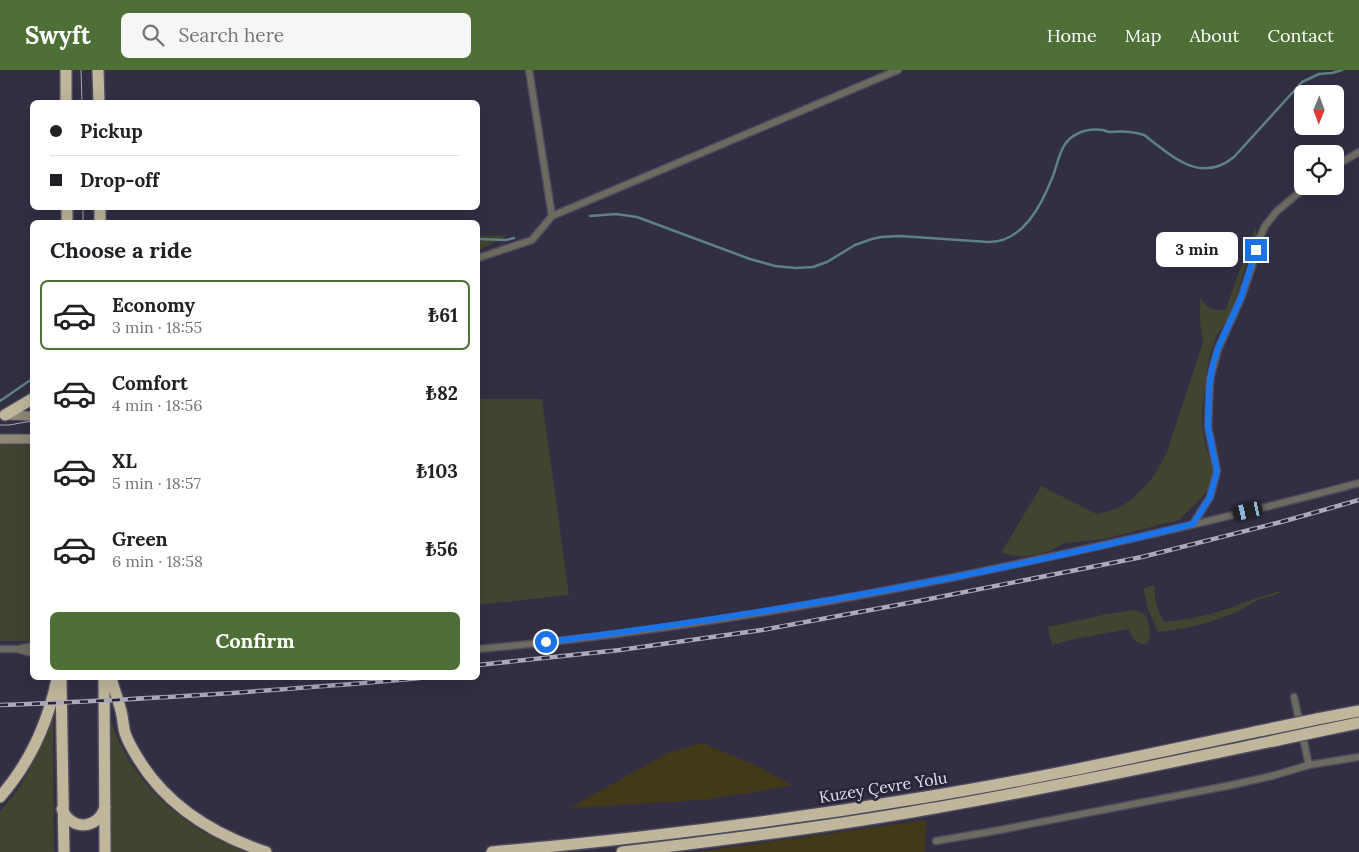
<!DOCTYPE html>
<html lang="en">
<head>
<meta charset="utf-8">
<style>
  body { margin:0; font-family:Lora,serif; background:#f6f6f6; color:#202124; height:100vh; display:flex; flex-direction:column; font-size:19px; white-space:nowrap }
  * { box-sizing:border-box; margin:0 }
  p { font-size:16px; color:#757577 }
  .icon { flex:none; width:28px; height:28px; fill:none; stroke:currentColor; stroke-width:2; stroke-linecap:round; stroke-linejoin:round }
  .map { position:relative; flex:1; overflow:hidden }
  .details { position:absolute; left:30px; top:150px; width:450px; height:460px; display:flex; flex-direction:column; background:#fff; border-radius:8px; box-shadow:0 5px 20px #0002 }
  .details>* { flex:none }
  .guide { position:absolute; left:30px; top:30px; width:450px; height:110px; border-radius:8px; box-shadow:0 5px 20px #0002; display:grid; align-content:center; height:110px; padding:0 20px; background:#fff }
  .needle { width:32px; rotate:181deg }
  .fabs { position:absolute; left:1294px; top:15px; display:grid; gap:10px }
  .fabs a { display:grid; place-items:center; width:50px; height:50px; border-radius:8px; background:#fff; box-shadow:0 5px 20px #0002; font-size:25px }
  .end { position:absolute; width:22px; height:22px; margin:-11px; border:6px solid #1a73e8; background:#fff; box-shadow:0 0 0 2px #fff }
  .from { border-radius:50% }
  .bubble { position:absolute; height:35px; border-radius:8px; background:#fff; box-shadow:0 5px 20px #0002; font-size:16px; font-weight:800; line-height:35px; text-align:center }
  .car { position:absolute; width:15px; height:30px; margin:-15px -8px; border-radius:6px; box-shadow:0 0 4px 1px #0007; background:linear-gradient(#222 24%,#8ab4d8 0 40%,#222 0 76%,#8ab4d8 0 86%,#222 0) }
  .guide b { display:flex; align-items:center; gap:18px; height:48px; font-size:19px }
  .guide b+b { border-top:1px solid #e0e0e0 }
  .guide i { width:12px; height:12px; background:#202124 }
  ul { padding:0; list-style:none }
  li { display:flex; align-items:center; gap:15px; height:70px; margin:0 10px 8px; padding:0 10px; border:2px solid transparent; border-radius:8px }
  li div { flex:1 }
  li b { display:block; font-size:19px }
  li em { font-style:normal; font-weight:800 }
  li.selected { border-color:#4e6f36 }
  li>.icon { width:45px; height:45px; stroke-width:1.5 }
  h2 { padding:0 20px; font-size:22px; line-height:60px }
  .primary-button { display:flex; gap:10px; margin-top:auto; padding:10px 20px }
  .primary-button a { flex:1; height:58px; border-radius:8px; background:#4e6f36; color:#fff; font-size:20px; font-weight:800; line-height:58px; text-align:center }
  header { display:flex; align-items:center; gap:30px; box-sizing:border-box; height:70px; padding:0 25px; background:#4e6f36; color:#fff }
  header strong { font-size:24px }
  nav { display:flex; gap:28px; margin-inline-start:auto; font-size:18px }
  .search { width:350px; height:45px; background:#f6f6f6; display:flex; align-items:center; gap:12px; box-sizing:border-box; padding:0 18px; border-radius:8px; color:#757577; font-size:19px }
  .map>svg:first-child { display:block }
  .green { fill:#41442f }
  .sand { fill:#423919 }
  .lines { fill:none; stroke-linecap:round; stroke-linejoin:round }
  .stream { stroke:#5d8185; stroke-width:2.5 }
  .street-casing { stroke:#4e4b5f; stroke-width:9 }
  .secondary-casing { stroke:#4e4b5f; stroke-width:11 }
  .highway-casing { stroke:#4e4b5f; stroke-width:14 }
  .street { stroke:#6d6a5f; stroke-width:6 }
  .secondary { stroke:#8e8977; stroke-width:9 }
  .highway { stroke:#bfb69b; stroke-width:11 }
  .tram { stroke:#aba9ba; stroke-width:1 }
  .rail-casing { stroke:#aba9ba; stroke-width:4.5 }
  .rail { stroke:#282439; stroke-width:2.5; stroke-dasharray:8; stroke-linecap:butt }
  .highway-bridge-casing { stroke:#4e4b5f; stroke-width:14; stroke-linecap:butt }
  .highway-bridge { stroke:#bfb69b; stroke-width:11 }
  .route { stroke:#1a73e8; stroke-width:6 }
  .labels { text-anchor:middle; dominant-baseline:central; stroke-width:5; stroke-linejoin:round; paint-order:stroke }
  .street-label { font-size:16px; fill:#e2e1ef; stroke:#282439 }
</style>
</head>
<body>
<header>
<strong>Swyft</strong>
<div class="search"><svg class="icon" aria-label="search" viewBox="0 0 24 24"><circle cx="10" cy="10" r="6"/><path d="M15 15l6 6"/></svg>Search here</div>
<nav><a>Home</a><a>Map</a><a>About</a><a>Contact</a></nav>
</header>
<div class="map">
<svg width="1359" height="782" viewBox="0 0 1359 782">
  <rect width="100%" height="100%" fill="#322e44"/>
  <g class="green">
    <path d="M1256,158L1257,169L1252,177L1230,245L1216,267L1208,293L1202,340V356L1205,374L1214,401L1211,414L1205,424L1179,450L1104,469L1065,473L1051,480L1037,485L1019,486L1001,483L1041,416L1097,444L1110,441L1122,436L1132,429L1149,412L1156,402L1167,382L1203,272L1200,252V227C1205,238 1214,242 1226,239L1251,168Z"/>
    <polygon points="508,165 478,181 478,166"/>
    <polygon points="478,329 542,329 569,525 478,535"/>
    <polygon points="0,374 28,374 32,377 32,571 0,571"/>
    <path d="M1155,515C1154,529 1157,541 1165,552C1182,550 1198,547 1214,543C1237,536 1258,526 1281,521C1277,526 1267,527 1260,529C1250,534 1240,541 1229,545C1206,555 1182,559 1158,562L1148,539L1143,518Z"/>
    <path d="M1132,540L1140,542L1146,546C1149,555 1154,566 1146,574C1136,574 1131,568 1129,559L1074,569L1052,575L1048,557L1103,545Z"/>
    <polygon points="53,642 54,782 0,782 0,742 16,722 29,701"/>
    <path d="M109,647C131,713 182,759 247,782H109Z"/>
  </g>
  <g class="sand">
    <polygon points="702,673 755,695 792,715 750,723 702,730 569,738 668,683"/>
    <polygon points="926,750 925,782 697,782"/>
  </g>
  <g class="lines">
    <g class="stream">
      <path d="M590,146L616,144L637,147L750,189L775,196L796,198L813,197L827,192L855,175L872,169L881,167L900,166L988,172C1023,173 1042,134 1053,106C1059,90 1060,72 1077,64C1084,60 1094,59 1103,60C1107,61 1106,62 1110,62C1122,61 1132,61 1144,65C1171,85 1200,115 1234,87L1302,12L1319,4L1332,3L1342,0"/>
      <polyline points="478,169 506,170 514,168"/>
      <polyline points="0,331 32,309"/>
    </g>
    <defs>
      <g id="street">
        <polyline points="1335,96 1359,82"/>
        <polyline points="552,146 898,0"/>
        <polyline points="478,188 532,170 552,146 529,0"/>
        <polyline points="1193,454 1210,427 1217,401 1208,357 1210,309 1218,279 1241,228 1252,196 1258,172 1265,156 1277,141 1307,116"/>
        <polyline points="0,579 19,579 32,576"/>
        <path d="M478,579C638,565 797,539 955,507C1090,479 1225,449 1359,413"/>
        <polyline points="20,580 32,583"/>
        <polyline points="1294,627 1309,695"/>
        <polyline points="936,771 989,762 1232,715 1272,706 1309,695 1359,687"/>
      </g>
      <g id="secondary">
        <polyline points="5,345 32,346"/>
        <polyline points="0,369 32,369"/>
      </g>
      <g id="highway">
        <polyline points="66,0 66,32"/>
        <polyline points="98,0 99,32"/>
        <polyline points="67,138 67,152"/>
        <polyline points="100,138 100,152"/>
        <polyline points="5,345 32,329"/>
        <polyline points="61,608 64,782"/>
        <polyline points="104,608 105,782"/>
        <path d="M111,608C114,619 118,629 121,641C123,648 123,656 125,663C128,672 134,682 139,690C168,737 215,765 266,782"/>
        <polyline points="1317,649 1359,641"/>
        <polyline points="1320,661 1359,653"/>
        <path d="M0,727C29,694 48,652 57,609"/>
        <path d="M62,739C71,761 98,760 105,737"/>
        <path d="M492,782C638,769 782,751 926,727C1043,708 1158,682 1274,658"/>
        <path d="M622,782C725,770 828,757 929,739C1046,719 1162,694 1278,670"/>
      </g>
    </defs>
    <use href="#street" class="street-casing"/>
    <use href="#secondary" class="secondary-casing"/>
    <use href="#highway" class="highway-casing"/>
    <use href="#street" class="street"/>
    <use href="#secondary" class="secondary"/>
    <use href="#highway" class="highway"/>
    <g class="tram">
      <polyline points="81,0 82,32"/>
      <polyline points="83,138 83,152"/>
      <polyline points="0,355 9,355 32,351"/>
    </g>
    <defs>
      <g id="rail">
        <polyline points="478,595 620,580 762,560 919,531 1142,487 1281,452 1359,430"/>
        <path d="M0,635C67,633 134,629 201,625C274,620 347,615 420,608"/>
      </g>
    </defs>
    <use href="#rail" class="rail-casing"/>
    <use href="#rail" class="rail"/>
    <defs>
      <g id="highway-bridge">
        <polyline points="1274,658 1317,649"/>
        <polyline points="1278,670 1320,661"/>
      </g>
    </defs>
    <use href="#highway-bridge" class="highway-bridge-casing"/>
    <use href="#highway-bridge" class="highway-bridge"/>
  </g>
  <g class="lines">
    <path class="route" d="M546,572C764,545 980,507 1193,454L1210,427L1217,401L1208,357L1209,319L1212,298L1218,278L1241,228L1256,180"/>
  </g>
  <g class="labels">
    <g class="street-label">
      <text transform="translate(883 717) rotate(-9)">Kuzey Çevre Yolu</text>
    </g>
  </g>
</svg>
<div class="fabs">
<a><svg class="needle" viewBox="-14 -14 28 28"><path d="M0-13l5 13h-10z" fill="#e53935"/><path d="M0 13l5-13h-10z" fill="#757577"/></svg></a>
<a><svg class="icon" aria-label="locate" viewBox="0 0 24 24"><circle cx="12" cy="12" r="6"/><path d="M12 2v4M12 18v4M2 12h4M18 12h4"/></svg></a>
</div>
<i class="end from" style="left:546px;top:572px"></i>
<i class="end" style="left:1256px;top:180px"></i>
<div class="bubble" style="left:1156px;top:162px;width:82px">3 min</div>
<i class="car" style="left:1248px;top:441px;rotate:257deg"></i>
<div class="guide">
<b><i class="from"></i>Pickup</b>
<b><i></i>Drop-off</b>
</div>
<section class="details">
<h2>Choose a ride</h2>
<ul>
<li class="selected"><svg class="icon" aria-label="car" viewBox="0 0 24 24"><path d="M5 17H2v-5l4-1 3-4h7l3 4 3 1v5h-3M9 17h6M6 11h13"/><circle cx="7" cy="17" r="2"/><circle cx="17" cy="17" r="2"/></svg><div><b>Economy</b><p>3 min · 18:55</p></div><em>₺61</em></li>
<li><svg class="icon" aria-label="car" viewBox="0 0 24 24"><path d="M5 17H2v-5l4-1 3-4h7l3 4 3 1v5h-3M9 17h6M6 11h13"/><circle cx="7" cy="17" r="2"/><circle cx="17" cy="17" r="2"/></svg><div><b>Comfort</b><p>4 min · 18:56</p></div><em>₺82</em></li>
<li><svg class="icon" aria-label="car" viewBox="0 0 24 24"><path d="M5 17H2v-5l4-1 3-4h7l3 4 3 1v5h-3M9 17h6M6 11h13"/><circle cx="7" cy="17" r="2"/><circle cx="17" cy="17" r="2"/></svg><div><b>XL</b><p>5 min · 18:57</p></div><em>₺103</em></li>
<li><svg class="icon" aria-label="car" viewBox="0 0 24 24"><path d="M5 17H2v-5l4-1 3-4h7l3 4 3 1v5h-3M9 17h6M6 11h13"/><circle cx="7" cy="17" r="2"/><circle cx="17" cy="17" r="2"/></svg><div><b>Green</b><p>6 min · 18:58</p></div><em>₺56</em></li>
</ul>
<div class="primary-button"><a>Confirm</a></div>
</section>
</div>
</body>
</html>
